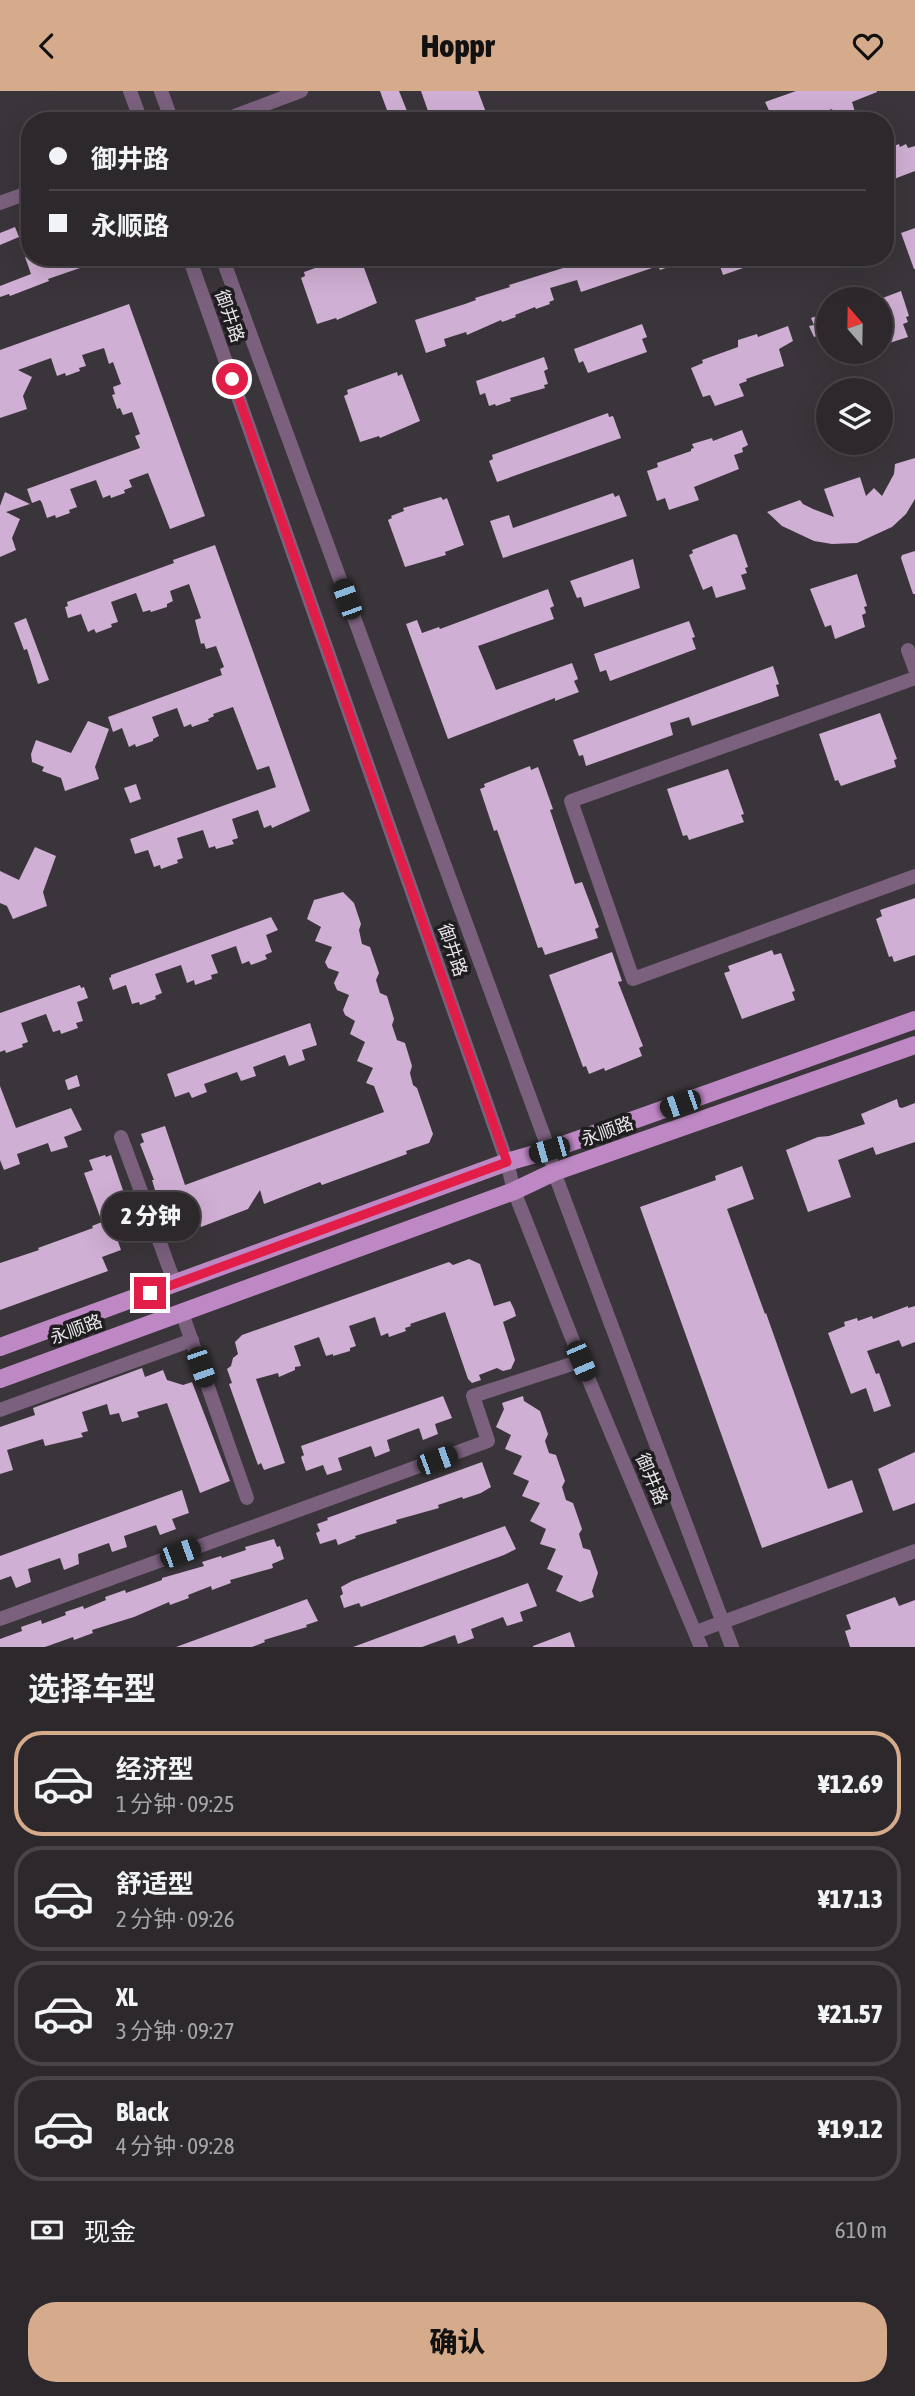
<!DOCTYPE html>
<html lang="zh">
<head>
<meta charset="utf-8">
<style>
  body { margin:0; font-family:"Asap Condensed","Noto Sans SC",sans-serif; background:#383438; color:#f1f3f6; height:100vh; display:flex; flex-direction:column; font-size:26px; white-space:nowrap }
  * { box-sizing:border-box; margin:0 }
  p { font-size:23px; color:#a6a6a9 }
  .icon { flex:none; width:38px; height:38px; fill:none; stroke:currentColor; stroke-width:2; stroke-linecap:round; stroke-linejoin:round }
  .map { position:relative; height:1556px; overflow:hidden }
  .sheet { display:flex; flex-direction:column; background:#2c282c; flex:1 }
  .sheet>* { flex:none }
  .hud { position:absolute; left:21px; top:21px; width:873px; height:154px; border-radius:28px; box-shadow:0 7px 28px #0002,0 0 0 2px #484448; display:grid; align-content:center; height:154px; padding:0 28px; background:#2c282c }
  .needle { width:46px; rotate:340deg }
  .fabs { position:absolute; left:816px; top:196px; display:grid; gap:14px }
  .fabs a { display:grid; place-items:center; width:77px; height:77px; border-radius:50%; background:#2c282c; box-shadow:0 7px 28px #0002,0 0 0 2px #484448; font-size:35px }
  .end { position:absolute; width:32px; height:32px; margin:-16px; border:9px solid #e11d48; background:#fff; box-shadow:0 0 0 4px #fff }
  .from { border-radius:50% }
  .bubble { position:absolute; height:49px; border-radius:24px; background:#2c282c; box-shadow:0 7px 28px #0002,0 0 0 2px #484448; font-size:23px; font-weight:800; line-height:49px; text-align:center }
  .car { position:absolute; width:21px; height:42px; margin:-21px -10px; border-radius:9px; box-shadow:0 0 5px 2px #0007; background:linear-gradient(#222 24%,#8ab4d8 0 40%,#222 0 76%,#8ab4d8 0 86%,#222 0) }
  .hud b { display:flex; align-items:center; gap:24px; height:66px; font-size:26px }
  .hud b+b { border-top:2px solid #484448 }
  .hud i { width:18px; height:18px; background:#f1f3f6 }
  ul { padding:0; list-style:none }
  li { display:flex; align-items:center; gap:21px; height:105px; margin:0 14px 10px; padding:0 14px; border:4px solid #484448; border-radius:28px }
  li div { flex:1 }
  li b { display:block; font-size:26px }
  li em { font-style:normal; font-weight:800 }
  li.current { border-color:#d6ab8b }
  li>.icon { width:63px; height:63px; stroke-width:1.5 }
  h2 { padding:0 28px; font-size:32px; line-height:84px }
  .pay { display:flex; align-items:center; gap:18px; height:77px; padding:0 28px; font-size:26px }
  .pay p { margin-inline-start:auto }
  .button { display:flex; gap:14px; margin-top:auto; padding:14px 28px }
  .button a { flex:1; height:80px; border-radius:28px; background:#d6ab8b; color:#111; font-size:28px; font-weight:800; line-height:80px; text-align:center }
  header { display:flex; justify-content:space-between; align-items:center; height:91px; padding:0 28px; background:#d6ab8b; color:#111; font-size:32px; font-weight:800 }
  .map>svg:first-child { display:block }
  .building { fill:#d0afd4 }
  .lines { fill:none; stroke-linecap:round; stroke-linejoin:round }
  .minor { stroke:#7b617e; stroke-width:14 }
  .major { stroke:#be88c4; stroke-width:18 }
  .route { stroke:#e11d48; stroke-width:9 }
  .labels { text-anchor:middle; dominant-baseline:central; stroke-width:7; stroke-linejoin:round; paint-order:stroke }
  .street-label { font-size:18px; fill:#e8e5e9; stroke:#201d20 }
</style>
</head>
<body>
<header><svg class="icon" aria-label="back" viewBox="0 0 24 24"><path d="M15 5l-7 7 7 7"/></svg>Hoppr<svg class="icon" aria-label="heart" viewBox="0 0 24 24"><path d="M12 20l-8-8c-3-5 5-10 8-4 3-6 11-1 8 4z"/></svg></header>
<div class="map">
<svg width="915" height="1556" viewBox="0 0 915 1556">
  <rect width="100%" height="100%" fill="#3a353a"/>
  <g class="building">
    <polygon points="380,0 399,0 411,30 391,30"/>
    <polygon points="421,0 478,0 487,24 471,30 438,30 435,21 429,23"/>
    <polygon points="796,0 877,0 877,1 852,11 855,21 836,29 832,18 799,30 774,30 765,11"/>
    <polygon points="899,53 900,56 906,53 908,57 915,55 915,80 886,91 886,58"/>
    <polygon points="15,136 19,146 0,154 0,142"/>
    <polygon points="915,137 915,178 914,178 901,142"/>
    <polygon points="25,166 109,166 109,167 48,188 49,190 10,205 9,203 0,206 0,195 31,183"/>
    <polygon points="346,166 360,166 377,212 337,229 336,227 317,233 301,187 305,185 304,181"/>
    <polygon points="598,166 691,166 691,168 660,179 658,175 581,201 577,189 550,197 554,209 549,211 550,213 536,218 535,216 515,224 516,226 502,231 501,229 467,244 466,241 444,248 446,255 426,262 415,229 465,213 476,209 475,207 510,196 509,194"/>
    <polygon points="717,166 747,166 749,175 723,184"/>
    <polygon points="901,200 909,225 906,226 908,231 903,233 908,246 880,255 880,208"/>
    <polygon points="129,213 205,425 170,438 148,382 129,389 132,396 124,399 125,402 111,407 110,404 103,407 96,389 70,398 77,416 69,419 70,422 56,427 55,424 47,427 42,412 40,409 32,412 27,398 140,357 135,345 140,343 132,321 123,324 120,317 117,318 112,304 115,303 113,296 121,293 113,271 109,273 104,257 82,264 86,275 79,277 80,280 66,285 65,282 57,285 51,267 18,279 32,286 23,305 27,318 0,327 0,259"/>
    <polygon points="828,221 828,241 814,246 809,235 814,234 811,227"/>
    <polygon points="642,233 647,246 642,248 647,261 588,282 583,270 579,272 574,258"/>
    <polygon points="788,235 793,250 779,258 784,275 746,288 747,290 739,293 744,305 715,315 710,304 703,306 691,277 703,272 702,269 738,256 738,249 757,243 758,246"/>
    <polygon points="544,266 548,278 544,280 548,293 544,294 545,297 510,307 511,310 496,315 495,313 489,315 485,302 480,304 476,290"/>
    <polygon points="397,281 398,285 402,283 420,330 380,347 379,345 360,351 344,305 348,303 347,299"/>
    <polygon points="608,322 609,326 613,325 621,347 497,391 489,370 493,368 492,364"/>
    <polygon points="742,339 748,354 742,357 743,361 734,364 739,378 694,396 699,409 669,419 665,407 657,410 647,380 658,376 657,372 691,360 691,358 694,357 692,353 712,347 713,350"/>
    <polygon points="915,367 915,408 906,423 892,436 857,452 832,453 814,450 782,435 767,421 800,409 803,413 813,418 834,426 824,398 860,386 866,405 874,397 882,405 894,383 895,373"/>
    <polygon points="5,401 30,413 6,421 20,428 12,447 16,459 0,466 0,415"/>
    <polygon points="613,402 615,406 619,404 627,425 503,467 490,430 509,424 513,437"/>
    <polygon points="441,406 443,409 447,407 464,454 445,461 446,464 405,476 388,429 392,427 391,425 404,420 403,417"/>
    <polygon points="734,443 737,444 748,476 745,477 747,482 741,484 746,498 716,507 712,495 703,499 689,464 693,462 692,459"/>
    <polygon points="215,454 310,720 272,737 271,734 264,737 258,719 232,728 238,747 232,749 234,753 216,758 215,755 209,757 203,739 177,747 183,767 177,769 178,772 161,778 160,774 154,776 148,759 135,763 130,748 276,696 269,675 257,679 233,616 213,623 214,625 208,628 209,630 192,636 191,633 184,636 177,617 152,626 159,645 153,648 153,650 136,656 135,653 129,656 122,637 113,641 108,626 222,584 220,578 224,576 216,555 206,558 204,552 201,553 195,529 201,527 189,493 170,500 173,510 167,513 167,516 151,521 150,519 143,521 136,502 111,511 118,531 111,533 112,536 96,542 94,538 88,541 81,523 68,527 65,516 68,515 67,511 174,472 173,469"/>
    <polygon points="915,460 915,503 913,503 901,467 902,464"/>
    <polygon points="633,468 640,497 584,516 581,506 577,507 570,490"/>
    <polygon points="857,483 867,515 864,516 866,522 862,524 865,536 835,548 831,534 825,536 810,498"/>
    <polygon points="548,498 554,515 550,517 554,528 478,555 496,599 572,572 578,588 574,590 579,601 555,610 555,607 448,648 406,533 417,529 422,542 439,536 440,538"/>
    <polygon points="26,527 49,589 38,593 27,558 24,559 14,532"/>
    <polygon points="689,530 695,546 692,547 696,558 610,590 606,579 600,581 594,563"/>
    <polygon points="773,575 779,593 776,594 779,605 692,635 689,626 670,632 673,644 586,675 583,664 579,665 573,649"/>
    <polygon points="880,622 897,668 894,669 896,676 841,695 838,689 835,690 819,643"/>
    <polygon points="88,630 109,638 95,676 99,688 65,700 61,687 42,680 44,676 32,671 31,663 36,649 71,662"/>
    <polygon points="530,675 531,679 538,676 553,718 550,719 575,793 582,791 599,836 595,838 598,847 545,864 542,856 538,857 497,739 494,740 480,698 485,696 484,693"/>
    <polygon points="728,678 744,723 741,724 744,731 689,749 687,744 683,745 667,698"/>
    <polygon points="136,693 141,708 130,712 124,697"/>
    <polygon points="35,756 56,765 43,801 47,815 13,828 7,815 0,812 0,780 19,789"/>
    <polygon points="343,801 354,812 361,833 359,839 362,853 370,856 379,882 376,889 380,902 387,905 394,928 392,934 397,949 405,952 412,975 410,982 413,994 417,997 433,1043 429,1052 406,1060 407,1063 322,1094 320,1091 264,1113 260,1099 248,1118 201,1136 197,1124 190,1127 183,1107 176,1110 169,1106 158,1109 152,1089 154,1089 140,1053 144,1051 141,1043 165,1035 185,1094 384,1021 374,995 366,992 373,977 357,970 365,951 350,943 355,930 345,924 343,919 349,904 337,899 334,892 339,881 328,877 325,871 332,856 315,850 321,836 307,828 314,809"/>
    <polygon points="915,807 915,864 894,871 892,865 889,866 876,828 882,825 880,819"/>
    <polygon points="271,826 278,839 266,844 272,861 265,864 267,868 251,874 249,870 242,873 236,855 211,864 218,882 211,884 212,888 195,894 194,889 187,892 181,874 155,883 162,902 155,905 156,908 140,914 139,911 132,913 126,894 113,899 109,887 111,886 111,884"/>
    <polygon points="772,859 774,864 781,862 795,900 792,901 795,909 742,928 724,882 730,880 728,875"/>
    <polygon points="612,861 622,890 618,891 643,955 639,957 642,965 605,980 604,977 589,983 586,975 583,976 549,884"/>
    <polygon points="80,894 81,897 84,896 88,907 77,911 83,930 76,932 78,937 61,943 60,939 53,941 46,923 21,932 28,951 22,953 23,956 6,962 5,959 0,961 0,922"/>
    <polygon points="310,932 317,954 302,959 305,969 289,975 285,964 253,976 256,985 241,990 237,981 204,993 207,1001 192,1007 189,1001 175,1006 167,983"/>
    <polygon points="77,984 80,995 68,999 65,989"/>
    <polygon points="0,995 16,1037 71,1017 82,1039 64,1046 68,1056 51,1061 48,1052 17,1063 20,1073 4,1079 0,1069"/>
    <polygon points="897,1008 899,1016 902,1017 915,1012 915,1051 876,1064 873,1056 838,1069 851,1106 808,1121 786,1059 818,1046 829,1045 865,1033 861,1023"/>
    <polygon points="105,1064 106,1066 111,1064 131,1123 126,1125 127,1127 115,1142 121,1159 102,1166 108,1180 0,1219 0,1172 39,1159 38,1157 93,1137 92,1135 102,1131 84,1082 93,1079 89,1069"/>
    <polygon points="742,1075 754,1108 727,1118 765,1223 766,1222 828,1398 852,1389 863,1421 762,1457 640,1116 716,1089 715,1085"/>
    <polygon points="469,1168 480,1173 494,1215 510,1210 514,1218 516,1225 503,1231 515,1269 511,1278 503,1280 497,1277 479,1284 481,1289 472,1292 468,1288 445,1221 410,1233 411,1235 405,1237 406,1240 389,1246 388,1242 381,1245 375,1226 349,1235 356,1255 350,1257 350,1260 333,1265 333,1263 326,1265 319,1246 294,1255 301,1275 295,1276 295,1279 279,1286 278,1282 256,1288 285,1372 264,1379 261,1372 258,1374 229,1293 232,1292 227,1278 231,1275 233,1267 238,1263 235,1251 242,1244 449,1171 453,1174"/>
    <polygon points="908,1215 908,1217 915,1215 915,1251 902,1256 899,1249 867,1260 876,1283 879,1282 891,1315 874,1321 866,1297 851,1303 828,1242 845,1235 844,1231 857,1227 858,1230 872,1225 873,1228"/>
    <polygon points="142,1277 145,1286 163,1279 167,1289 183,1294 192,1291 230,1390 200,1402 167,1312 137,1321 139,1326 122,1331 119,1322 110,1324 107,1313 82,1321 88,1340 81,1342 83,1346 45,1355 43,1348 7,1359 13,1379 0,1383 0,1336 35,1324 33,1317"/>
    <polygon points="443,1305 452,1327 435,1333 438,1343 423,1349 419,1337 387,1349 390,1360 375,1366 371,1355 338,1367 342,1379 327,1384 323,1374 306,1380 301,1366 304,1364 301,1355"/>
    <polygon points="523,1305 524,1310 540,1320 548,1343 545,1350 549,1362 556,1364 565,1390 562,1396 566,1409 573,1412 582,1438 579,1443 583,1457 590,1459 598,1482 592,1500 594,1506 580,1511 556,1500 563,1485 547,1478 556,1458 540,1453 546,1438 530,1430 540,1412 522,1405 529,1390 513,1383 522,1365 505,1358 511,1344 496,1336 504,1318 502,1312"/>
    <polygon points="915,1361 915,1412 893,1420 878,1378"/>
    <polygon points="482,1371 491,1396 481,1402 463,1408 462,1406 438,1414 439,1417 396,1429 397,1432 355,1445 356,1447 338,1454 336,1448 320,1453 316,1442 320,1440 317,1433 328,1429 327,1427"/>
    <polygon points="182,1399 189,1422 172,1428 176,1438 160,1444 156,1434 124,1445 127,1456 112,1461 109,1452 78,1463 79,1473 64,1479 60,1467 28,1478 31,1491 16,1497 11,1485 0,1489 0,1465"/>
    <polygon points="505,1435 516,1458 504,1464 361,1516 359,1512 344,1517 340,1505 343,1503 341,1496 352,1490"/>
    <polygon points="274,1448 277,1456 280,1455 284,1468 272,1473 273,1477 230,1489 231,1492 212,1499 211,1495 188,1504 189,1507 170,1514 169,1511 134,1526 92,1539 93,1542 74,1549 73,1546 45,1556 0,1556 0,1548 22,1540 21,1536 41,1529 42,1533 66,1524 65,1521 83,1515 84,1518 106,1509 105,1506 125,1499 126,1502 162,1489 162,1487 204,1475 202,1471 221,1465 222,1467 246,1459 245,1456"/>
    <polygon points="528,1492 537,1515 520,1521 523,1530 507,1535 503,1526 471,1538 474,1547 458,1553 455,1544 422,1556 353,1556"/>
    <polygon points="895,1506 899,1515 915,1509 915,1556 850,1556 845,1540 851,1538 846,1524"/>
    <polygon points="307,1508 318,1530 306,1534 307,1536 264,1549 265,1551 252,1556 176,1556"/>
    <polygon points="570,1541 575,1556 533,1556 533,1555"/>
  </g>
  <g class="lines">
    <g class="minor">
      <polyline points="130,0 141,30"/>
      <polyline points="161,0 172,30"/>
      <polyline points="221,30 301,0"/>
      <polyline points="0,112 30,101"/>
      <polyline points="189,166 507,1071 514,1100 581,1270 701,1556"/>
      <polyline points="222,166 549,1059 554,1081 732,1556"/>
      <polyline points="908,559 915,578"/>
      <polyline points="915,587 571,710 633,888 915,785"/>
      <polyline points="121,1046 175,1193"/>
      <polyline points="182,1222 247,1407"/>
      <polyline points="0,1319 192,1249"/>
      <polyline points="0,1528 488,1350 473,1305 581,1270"/>
      <polyline points="696,1541 915,1460"/>
    </g>
    <g class="major">
      <polyline points="0,1256 507,1071 549,1059 915,929"/>
      <polyline points="0,1288 514,1100 554,1081 915,954"/>
    </g>
  </g>
  <g class="lines">
    <polyline class="route" points="150,1202 507,1071 232,288"/>
  </g>
  <g class="labels">
    <g class="street-label">
      <text transform="translate(230 225) rotate(71)">御井路</text>
      <text transform="translate(453 859) rotate(71)">御井路</text>
      <text transform="translate(607 1040) rotate(-20)">永顺路</text>
      <text transform="translate(76 1238) rotate(-20)">永顺路</text>
      <text transform="translate(652 1388) rotate(67)">御井路</text>
    </g>
  </g>
</svg>
<div class="fabs">
<a><svg class="needle" viewBox="-14 -14 28 28"><path d="M0-13l5 13h-10z" fill="#e53935"/><path d="M0 13l5-13h-10z" fill="#a6a6a9"/></svg></a>
<a><svg class="icon" aria-label="layers" viewBox="0 0 24 24"><path d="M12 4l9 5-9 5-9-5zM3 14l9 5 9-5"/></svg></a>
</div>
<i class="end from" style="left:232px;top:288px"></i>
<i class="end" style="left:150px;top:1202px"></i>
<div class="bubble" style="left:102px;top:1101px;width:98px">2 分钟</div>
<i class="car" style="left:347px;top:508px;rotate:340deg"></i>
<i class="car" style="left:680px;top:1013px;rotate:251deg"></i>
<i class="car" style="left:549px;top:1059px;rotate:254deg"></i>
<i class="car" style="left:581px;top:1270px;rotate:157deg"></i>
<i class="car" style="left:201px;top:1276px;rotate:161deg"></i>
<i class="car" style="left:437px;top:1369px;rotate:70deg"></i>
<i class="car" style="left:180px;top:1462px;rotate:70deg"></i>
<div class="hud">
<b><i class="from"></i>御井路</b>
<b><i></i>永顺路</b>
</div>
</div>
<section class="sheet">
<h2>选择车型</h2>
<ul>
<li class="current"><svg class="icon" aria-label="car" viewBox="0 0 24 24"><path d="M5 17H2v-5l4-1 3-4h7l3 4 3 1v5h-3M9 17h6M6 11h13"/><circle cx="7" cy="17" r="2"/><circle cx="17" cy="17" r="2"/></svg><div><b>经济型</b><p>1 分钟 · 09:25</p></div><em>¥12.69</em></li>
<li><svg class="icon" aria-label="car" viewBox="0 0 24 24"><path d="M5 17H2v-5l4-1 3-4h7l3 4 3 1v5h-3M9 17h6M6 11h13"/><circle cx="7" cy="17" r="2"/><circle cx="17" cy="17" r="2"/></svg><div><b>舒适型</b><p>2 分钟 · 09:26</p></div><em>¥17.13</em></li>
<li><svg class="icon" aria-label="car" viewBox="0 0 24 24"><path d="M5 17H2v-5l4-1 3-4h7l3 4 3 1v5h-3M9 17h6M6 11h13"/><circle cx="7" cy="17" r="2"/><circle cx="17" cy="17" r="2"/></svg><div><b>XL</b><p>3 分钟 · 09:27</p></div><em>¥21.57</em></li>
<li><svg class="icon" aria-label="car" viewBox="0 0 24 24"><path d="M5 17H2v-5l4-1 3-4h7l3 4 3 1v5h-3M9 17h6M6 11h13"/><circle cx="7" cy="17" r="2"/><circle cx="17" cy="17" r="2"/></svg><div><b>Black</b><p>4 分钟 · 09:28</p></div><em>¥19.12</em></li>
</ul>
<div class="pay"><svg class="icon" aria-label="cash" viewBox="0 0 24 24"><path d="M3 7h18v10H3z"/><circle cx="12" cy="12" r="2"/></svg>现金<p>610 m</p></div>
<div class="button"><a>确认</a></div>
</section>
</body>
</html>
